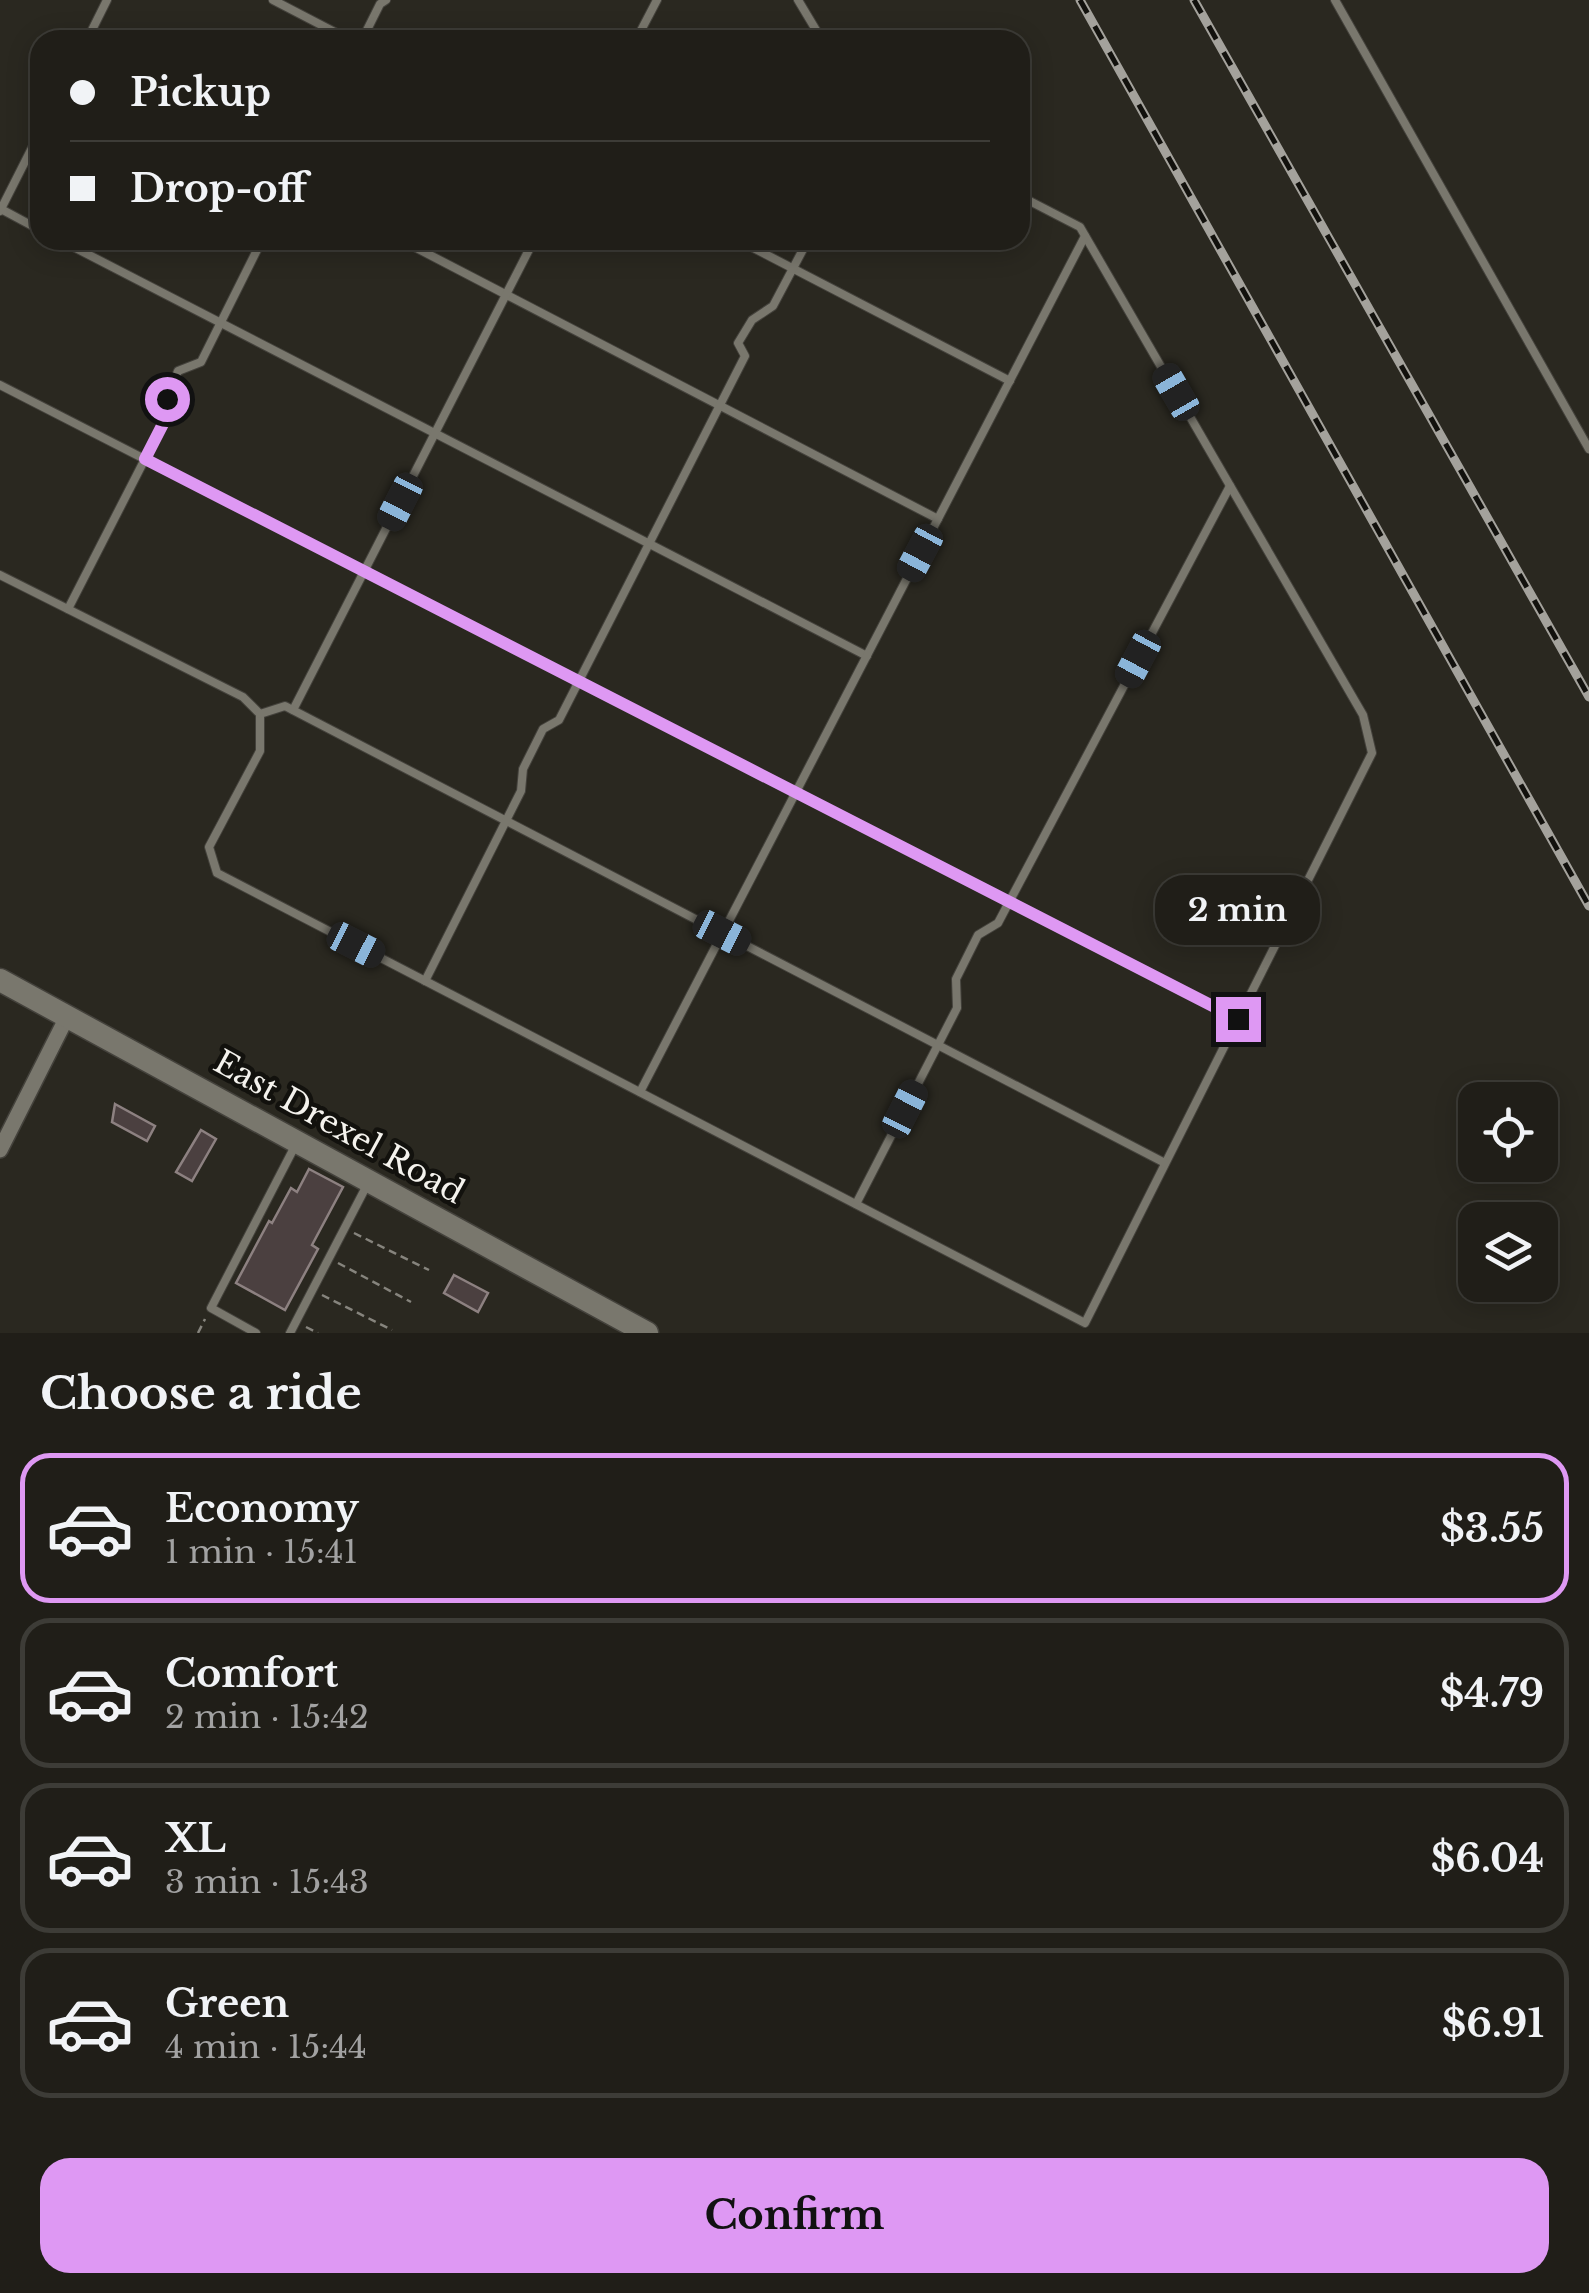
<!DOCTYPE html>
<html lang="en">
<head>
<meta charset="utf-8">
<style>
  body { margin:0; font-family:"Libre Baskerville",serif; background:#282721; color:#f1f3f6; height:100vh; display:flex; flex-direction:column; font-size:38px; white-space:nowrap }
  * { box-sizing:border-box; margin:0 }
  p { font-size:32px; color:#a2a2a2 }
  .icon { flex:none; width:55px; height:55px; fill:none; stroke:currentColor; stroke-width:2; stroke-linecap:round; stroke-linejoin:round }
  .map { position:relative; height:1333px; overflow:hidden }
  .sheet { display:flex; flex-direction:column; background:#201e18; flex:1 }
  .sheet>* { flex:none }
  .banner { position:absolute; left:30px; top:30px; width:1000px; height:220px; border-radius:30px; box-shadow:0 5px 25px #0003,0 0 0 2px #3d3c37; display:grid; align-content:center; height:220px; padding:0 40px; background:#201e18 }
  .buttons { position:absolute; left:1458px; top:1082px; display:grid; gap:20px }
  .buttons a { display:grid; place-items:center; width:100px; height:100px; border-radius:20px; background:#201e18; box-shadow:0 5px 25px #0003,0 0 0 2px #3d3c37; font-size:50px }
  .end { position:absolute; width:45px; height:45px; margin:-22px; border:12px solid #de98f3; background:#111; box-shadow:0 0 0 5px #111 }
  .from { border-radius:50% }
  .bubble { position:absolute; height:70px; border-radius:30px; background:#201e18; box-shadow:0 5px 25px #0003,0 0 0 2px #3d3c37; font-size:32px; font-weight:700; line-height:70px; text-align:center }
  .car { position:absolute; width:30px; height:60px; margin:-30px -15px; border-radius:12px; box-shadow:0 0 8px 2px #0007; background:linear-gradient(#222 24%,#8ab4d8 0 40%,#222 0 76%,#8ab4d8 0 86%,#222 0) }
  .banner b { display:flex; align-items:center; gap:35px; height:95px; font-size:38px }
  .banner b+b { border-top:2px solid #3d3c37 }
  .banner i { width:25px; height:25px; background:#f1f3f6 }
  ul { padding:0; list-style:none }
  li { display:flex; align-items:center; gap:30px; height:150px; margin:0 20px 15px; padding:0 20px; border:5px solid #3d3c37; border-radius:30px }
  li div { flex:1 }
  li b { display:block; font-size:38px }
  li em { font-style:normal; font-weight:700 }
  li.active { border-color:#de98f3 }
  li>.icon { width:90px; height:90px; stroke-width:1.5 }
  h2 { padding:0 40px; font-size:45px; line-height:120px }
  .button { display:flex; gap:20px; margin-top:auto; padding:20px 40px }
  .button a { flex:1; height:115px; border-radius:30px; background:#de98f3; color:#111; font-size:40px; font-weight:700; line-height:115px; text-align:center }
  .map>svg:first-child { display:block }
  .building { fill:#4b4040; stroke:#8d8181; stroke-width:2.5 }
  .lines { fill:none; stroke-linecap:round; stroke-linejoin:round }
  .lane-casing { stroke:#44423c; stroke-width:10 }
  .street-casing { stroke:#44423c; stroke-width:18 }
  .secondary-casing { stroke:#44423c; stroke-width:25 }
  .path { stroke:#86847d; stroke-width:2.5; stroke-dasharray:8 5; stroke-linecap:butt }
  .lane { stroke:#79776d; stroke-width:8 }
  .street { stroke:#79776d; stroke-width:15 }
  .secondary { stroke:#79776d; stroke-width:22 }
  .rail-casing { stroke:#a4a29c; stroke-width:9 }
  .rail { stroke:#12110d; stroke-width:5; stroke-dasharray:15; stroke-linecap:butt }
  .route { stroke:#de98f3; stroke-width:12 }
  .labels { text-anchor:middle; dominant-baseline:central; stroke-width:9; stroke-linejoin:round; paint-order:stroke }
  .street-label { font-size:32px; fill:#f4f2ed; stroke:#12110d }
</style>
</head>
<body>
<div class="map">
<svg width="1589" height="1333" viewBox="0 0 1589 1333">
  <rect width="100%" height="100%" fill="#2a2820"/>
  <g class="building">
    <polygon points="115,1104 155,1126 147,1141 112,1122"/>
    <polygon points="201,1130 216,1139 192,1181 176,1172"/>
    <polygon points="309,1169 343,1187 312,1245 318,1249 285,1310 236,1283 269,1221 272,1223 291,1188 297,1192"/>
    <polygon points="454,1275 488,1293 478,1312 444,1293"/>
  </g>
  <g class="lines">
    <defs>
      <g id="lane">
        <polyline points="273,0 350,40"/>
        <polyline points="798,0 822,40"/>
        <polyline points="1335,0 1589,449"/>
        <polyline points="87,40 107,0"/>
        <polyline points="362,40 380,4 386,0"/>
        <polyline points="636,40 657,0"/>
        <polyline points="1,209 40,230"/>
        <polyline points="0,211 40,132"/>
        <polyline points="60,240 867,656"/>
        <polyline points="401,240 938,519"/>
        <polyline points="738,240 1010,381"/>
        <polyline points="0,385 1238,1019"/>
        <polyline points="0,575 243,697 260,714 260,751 209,847 217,873 1085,1323 1372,753 1363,715 1080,227 1020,196"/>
        <polyline points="68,609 166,418 167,399 178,371 201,362 262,240"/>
        <polyline points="293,710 534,240"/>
        <polyline points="260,714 285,706 1165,1163"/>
        <polyline points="425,981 521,791 523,769 543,729 559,720 745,356 738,343 752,320 773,306 808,240"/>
        <polyline points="640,1092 1085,236"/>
        <polyline points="856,1204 957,1008 956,979 978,935 998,923 1230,486"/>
        <polyline points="256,1333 211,1308 295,1146"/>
        <polyline points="290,1333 367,1185"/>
      </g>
      <polyline id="street" points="0,1150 68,1015"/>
      <polyline id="secondary" points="0,980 647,1333"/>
    </defs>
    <use href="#lane" class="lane-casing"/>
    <use href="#street" class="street-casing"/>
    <use href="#secondary" class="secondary-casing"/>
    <g class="path">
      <polyline points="354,1233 429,1270"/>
      <polyline points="338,1263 411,1302"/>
      <polyline points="322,1295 392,1330"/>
      <polyline points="306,1327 318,1333"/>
      <polyline points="198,1333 205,1319"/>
    </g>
    <use href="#lane" class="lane"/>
    <use href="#street" class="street"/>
    <use href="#secondary" class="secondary"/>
    <defs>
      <g id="rail">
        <polyline points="1080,0 1589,906"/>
        <polyline points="1194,0 1589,697"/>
      </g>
    </defs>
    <use href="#rail" class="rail-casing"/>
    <use href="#rail" class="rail"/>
  </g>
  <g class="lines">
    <polyline class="route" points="167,399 166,418 145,459 1238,1019"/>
  </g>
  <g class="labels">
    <g class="street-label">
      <text transform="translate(339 1127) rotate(29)">East Drexel Road</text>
    </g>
  </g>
</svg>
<div class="buttons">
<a><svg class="icon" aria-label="locate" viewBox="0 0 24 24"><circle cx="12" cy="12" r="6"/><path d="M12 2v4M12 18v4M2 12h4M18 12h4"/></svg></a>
<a><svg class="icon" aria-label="layers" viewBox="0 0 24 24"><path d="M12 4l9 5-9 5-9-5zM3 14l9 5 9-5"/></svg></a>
</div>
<i class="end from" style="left:167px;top:399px"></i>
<i class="end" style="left:1238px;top:1019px"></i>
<div class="bubble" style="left:1155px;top:875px;width:165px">2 min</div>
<i class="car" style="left:1176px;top:392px;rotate:330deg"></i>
<i class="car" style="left:400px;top:502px;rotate:207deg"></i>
<i class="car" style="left:920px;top:553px;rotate:208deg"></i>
<i class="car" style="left:1138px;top:659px;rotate:208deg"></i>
<i class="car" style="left:722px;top:933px;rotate:117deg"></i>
<i class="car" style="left:356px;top:945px;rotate:117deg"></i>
<i class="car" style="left:905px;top:1109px;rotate:27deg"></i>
<div class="banner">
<b><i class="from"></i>Pickup</b>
<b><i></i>Drop-off</b>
</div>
</div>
<section class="sheet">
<h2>Choose a ride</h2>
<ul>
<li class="active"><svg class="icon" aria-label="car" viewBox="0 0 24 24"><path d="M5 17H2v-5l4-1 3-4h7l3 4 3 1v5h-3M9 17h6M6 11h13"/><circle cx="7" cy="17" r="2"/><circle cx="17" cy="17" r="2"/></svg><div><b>Economy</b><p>1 min · 15:41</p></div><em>$3.55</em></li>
<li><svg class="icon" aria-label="car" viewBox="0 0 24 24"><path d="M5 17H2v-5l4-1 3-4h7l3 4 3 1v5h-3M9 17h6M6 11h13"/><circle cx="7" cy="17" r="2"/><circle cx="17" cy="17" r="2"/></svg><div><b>Comfort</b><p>2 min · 15:42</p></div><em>$4.79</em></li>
<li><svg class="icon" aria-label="car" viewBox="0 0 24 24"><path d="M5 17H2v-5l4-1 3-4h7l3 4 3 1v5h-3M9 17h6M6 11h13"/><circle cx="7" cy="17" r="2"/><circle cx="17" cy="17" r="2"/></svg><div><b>XL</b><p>3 min · 15:43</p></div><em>$6.04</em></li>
<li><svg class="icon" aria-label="car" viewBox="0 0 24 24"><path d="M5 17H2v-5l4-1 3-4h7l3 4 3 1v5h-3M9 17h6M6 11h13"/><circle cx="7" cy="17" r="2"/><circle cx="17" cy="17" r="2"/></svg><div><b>Green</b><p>4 min · 15:44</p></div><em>$6.91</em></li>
</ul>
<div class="button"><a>Confirm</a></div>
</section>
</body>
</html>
